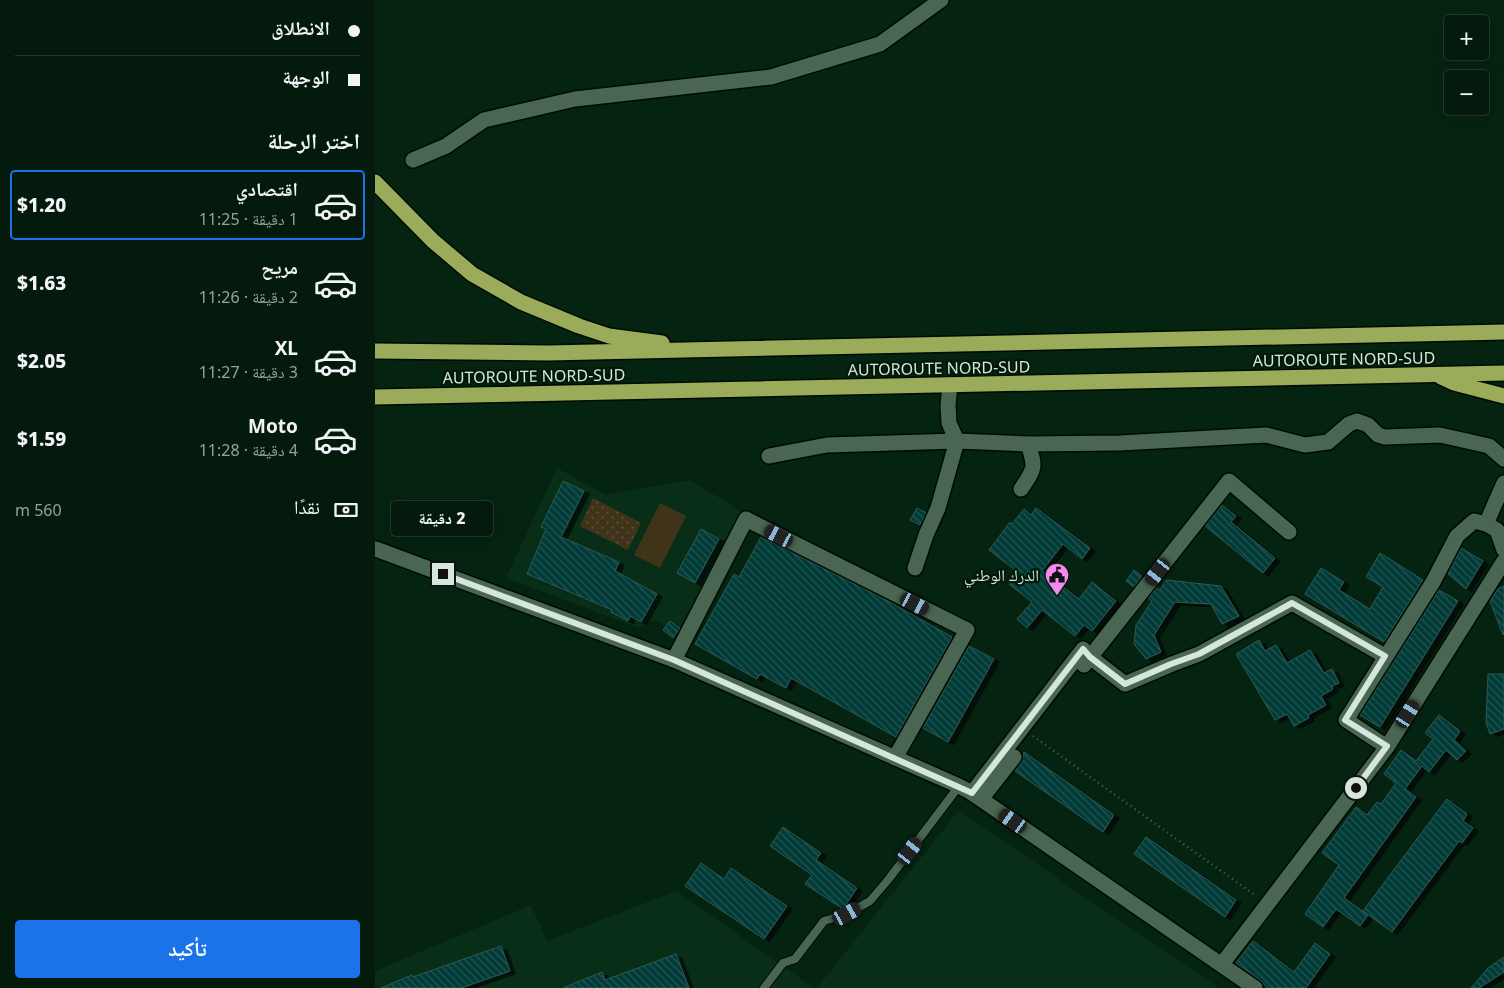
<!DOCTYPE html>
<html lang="ar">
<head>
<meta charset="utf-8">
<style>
  body { margin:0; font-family:"Noto Sans","Noto Naskh Arabic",sans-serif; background:#12271b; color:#f1f3f6; direction:rtl; height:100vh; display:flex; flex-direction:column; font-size:19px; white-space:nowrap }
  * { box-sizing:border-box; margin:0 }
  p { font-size:16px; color:#97a19d }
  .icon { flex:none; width:28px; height:28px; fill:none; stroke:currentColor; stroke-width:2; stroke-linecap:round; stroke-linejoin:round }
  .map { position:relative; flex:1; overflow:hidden; direction:ltr }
  .panel { display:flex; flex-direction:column; background:#041a0d; width:375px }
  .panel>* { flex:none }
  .guide { display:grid; align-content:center; height:110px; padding:0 15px; background:#041a0d }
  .tools { position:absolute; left:1069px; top:15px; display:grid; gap:10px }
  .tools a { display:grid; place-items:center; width:45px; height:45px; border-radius:5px; background:#041a0d; box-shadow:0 5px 20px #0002,0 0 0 1px #25382e; font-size:25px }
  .end { position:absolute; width:22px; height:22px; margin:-11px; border:6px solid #d5e6da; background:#111; box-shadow:0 0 0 2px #111 }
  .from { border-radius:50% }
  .bubble { position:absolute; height:35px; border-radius:5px; background:#041a0d; box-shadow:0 5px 20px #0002,0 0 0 1px #25382e; font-size:16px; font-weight:800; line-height:35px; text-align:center; direction:rtl }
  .car { position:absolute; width:15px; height:30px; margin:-15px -8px; border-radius:6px; box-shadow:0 0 4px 1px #0007; background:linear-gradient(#222 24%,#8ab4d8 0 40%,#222 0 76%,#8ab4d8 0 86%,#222 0) }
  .guide b { display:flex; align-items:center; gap:18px; height:48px; font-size:19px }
  .guide b+b { border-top:1px solid #25382e }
  .guide i { width:12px; height:12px; background:#f1f3f6 }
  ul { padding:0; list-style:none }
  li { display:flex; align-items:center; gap:15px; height:70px; margin:0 10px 8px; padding:0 5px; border:2px solid transparent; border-radius:5px }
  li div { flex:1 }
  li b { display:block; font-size:19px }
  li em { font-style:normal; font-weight:800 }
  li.active { border-color:#1a73e8 }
  li>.icon { width:45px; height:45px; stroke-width:1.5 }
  h2 { padding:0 15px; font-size:22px; line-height:60px }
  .pay { display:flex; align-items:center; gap:12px; height:55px; padding:0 15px; font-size:19px }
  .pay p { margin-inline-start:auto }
  .cta { display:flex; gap:10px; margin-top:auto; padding:10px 15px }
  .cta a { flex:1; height:58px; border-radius:5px; background:#1a73e8; color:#fff; font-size:20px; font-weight:800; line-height:58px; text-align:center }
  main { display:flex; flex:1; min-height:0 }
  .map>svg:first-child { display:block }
  .built { fill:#082e18 }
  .grass { fill:url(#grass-dots) }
  .garden { fill:#3f3319 }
  .building { fill:url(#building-back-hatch); stroke:#2d5955; filter:url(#shadow) }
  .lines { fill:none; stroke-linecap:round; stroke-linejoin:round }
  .lane-casing { stroke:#000b01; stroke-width:10 }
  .street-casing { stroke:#000b01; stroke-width:18 }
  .highway-casing { stroke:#000b01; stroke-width:18 }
  .path { stroke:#4c6555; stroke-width:2.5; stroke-dasharray:1 4; stroke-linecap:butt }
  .lane { stroke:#486651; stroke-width:8 }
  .street { stroke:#486651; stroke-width:15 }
  .highway { stroke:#9aab59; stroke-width:15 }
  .route { stroke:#d5e6da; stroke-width:6 }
  .labels { text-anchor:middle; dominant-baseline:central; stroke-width:4.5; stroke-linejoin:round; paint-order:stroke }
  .street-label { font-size:16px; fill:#d5e6da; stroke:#001908 }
  .poi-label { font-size:16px; fill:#d5e6da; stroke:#001908; text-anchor:end }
</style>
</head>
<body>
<main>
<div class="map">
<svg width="1129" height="988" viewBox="0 0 1129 988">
  <defs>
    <pattern id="grass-dots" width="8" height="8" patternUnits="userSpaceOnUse" patternTransform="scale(1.25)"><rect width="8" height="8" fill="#3f3319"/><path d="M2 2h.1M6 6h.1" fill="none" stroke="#5a513a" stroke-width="1.8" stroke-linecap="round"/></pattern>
    <pattern id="building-back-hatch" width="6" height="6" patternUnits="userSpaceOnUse" patternTransform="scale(1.25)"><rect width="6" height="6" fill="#003a37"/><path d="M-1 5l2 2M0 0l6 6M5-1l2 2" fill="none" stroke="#245653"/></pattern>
    <filter id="shadow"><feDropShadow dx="5.5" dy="3" stdDeviation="0" flood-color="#0009"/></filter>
  </defs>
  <rect width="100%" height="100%" fill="#052311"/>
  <g class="built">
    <polygon points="182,468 231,495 315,480 366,511 304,633 279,620 265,628 131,578"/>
    <polygon points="584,810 720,904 844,988 442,988"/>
    <polygon points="301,891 439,988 0,988 0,971 156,905 172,941"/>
  </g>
  <polygon class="grass" points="218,498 266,523 253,550 205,526"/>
  <polygon class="garden" points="285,503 311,516 285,568 259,555"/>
  <g class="building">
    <polygon points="188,481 209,491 186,537 244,562 240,571 282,594 266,622 255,616 253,621 236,612 237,610 152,574 171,529 166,527"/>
    <polygon points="847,505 861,516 856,522 900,558 888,573 830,526"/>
    <polygon points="542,508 551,513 545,525 535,520"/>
    <polygon points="661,508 715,548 707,559 688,544 667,571 704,599 717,582 741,601 717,631 709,625 700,636 667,610 652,628 642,619 657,602 634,584 644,573 614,550 635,522 637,524 649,509 656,515"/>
    <polygon points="326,529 344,539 320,583 302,573"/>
    <polygon points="386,537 502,595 577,637 521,737 416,678 411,688 385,674 382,679 320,644 359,574 364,577"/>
    <polygon points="1086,548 1108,561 1091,589 1073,574"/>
    <polygon points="1005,553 1048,580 1009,642 930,594 946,568 969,582 964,590 995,609 1008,587 991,577"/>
    <polygon points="759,570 767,576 759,587 751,581"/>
    <polygon points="791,580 846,586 864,616 847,624 836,604 800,602 779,635 786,652 771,659 759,644 761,625 777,601 773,598 782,588 785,590"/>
    <polygon points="1129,586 1129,634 1128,635 1115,601 1123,589"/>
    <polygon points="1064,590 1083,601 1005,727 985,715"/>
    <polygon points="295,621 305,628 298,638 288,630"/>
    <polygon points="884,640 890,651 901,645 912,663 935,650 949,673 957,669 964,683 957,686 958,689 946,696 951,705 933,715 934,718 919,726 912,714 900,720 861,654"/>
    <polygon points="594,646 619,659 573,742 548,728"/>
    <polygon points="1113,674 1129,674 1129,729 1115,734 1111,723"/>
    <polygon points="1064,715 1085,731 1079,740 1091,751 1082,760 1071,750 1054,772 1047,766 1030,789 1041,797 969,898 993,915 985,926 961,909 948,927 930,914 964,865 947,853 981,807 992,815 1002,802 1006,804 1021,783 1009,774 1026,750 1041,761 1058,739 1050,733"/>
    <polygon points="649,752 739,815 728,832 640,771 647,762"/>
    <polygon points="1072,799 1092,814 1088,821 1098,828 1087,843 1084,841 1017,932 988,911"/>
    <polygon points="408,827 446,853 441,860 482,888 468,909 430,884 437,875 395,846"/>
    <polygon points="771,837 861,900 850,917 759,854"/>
    <polygon points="326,863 349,879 356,868 412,906 389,939 310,886"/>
    <polygon points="878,941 919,972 940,943 955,954 931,988 892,988 885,980 861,963"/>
    <polygon points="126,946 135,971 86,988 6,988 37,975 38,977"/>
    <polygon points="301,954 314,988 188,988 227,972 230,980"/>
    <polygon points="1129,957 1129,972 1104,988 1096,988 1113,968"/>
  </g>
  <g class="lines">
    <defs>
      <polyline id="lane" points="389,988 408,963 420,959 449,921 472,914 495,901 513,880 584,786"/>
      <g id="street">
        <polyline points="38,160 71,146 109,120 200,99 396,77 505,44 566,0"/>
        <polyline points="394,456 452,445 582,441 653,444 745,443 891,435 930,445 953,442 974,424 982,421 993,425 1003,435 1010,437 1065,435 1114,446 1129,459"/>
        <path d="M646,489C660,468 661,468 653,444"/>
        <polyline points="1111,524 1129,483"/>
        <polyline points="1,549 299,660 584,786 597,793 880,988"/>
        <polyline points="540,568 551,535 563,508 582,441 574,423 573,405 575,385"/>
        <polyline points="299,660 371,519 592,630 520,758"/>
        <polyline points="709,665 854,481 914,532"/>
        <polyline points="1012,747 971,720 1058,582 1082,536 1099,521 1111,524 1122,530 1129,550"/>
        <polyline points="597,793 708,649 715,657 750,684 797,664 824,654 917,603 1010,656"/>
        <polyline points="606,799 639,757"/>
        <polyline points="847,964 1012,747 1129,561"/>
      </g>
      <g id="highway">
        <polyline points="0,182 58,241 97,274 146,302 204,326 234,336 287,343"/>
        <polyline points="0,351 173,353 1129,332"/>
        <polyline points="1066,377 1079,383 1129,396"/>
        <polyline points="0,397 1129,373"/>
      </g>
    </defs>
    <use href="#lane" class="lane-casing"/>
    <use href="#street" class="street-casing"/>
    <use href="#highway" class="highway-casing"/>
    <polyline class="path" points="658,736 881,896"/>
    <use href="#lane" class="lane"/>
    <use href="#street" class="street"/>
    <use href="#highway" class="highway"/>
  </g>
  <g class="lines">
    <polyline class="route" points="68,574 299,660 597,793 708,649 715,657 750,684 796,664 824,654 917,603 1010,656 970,720 1012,746 981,788"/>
  </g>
  <defs>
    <symbol id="civic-pin" viewBox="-11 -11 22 30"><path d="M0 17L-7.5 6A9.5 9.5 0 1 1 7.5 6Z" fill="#f489f0" stroke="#001908"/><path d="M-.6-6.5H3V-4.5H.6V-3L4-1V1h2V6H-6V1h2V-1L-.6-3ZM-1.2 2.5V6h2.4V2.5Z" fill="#111"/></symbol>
  </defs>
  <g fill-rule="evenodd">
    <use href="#civic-pin" x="668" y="561" width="28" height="38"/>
  </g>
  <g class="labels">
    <g class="street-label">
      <text transform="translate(969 359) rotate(-1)">AUTOROUTE NORD-SUD</text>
      <text transform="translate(564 368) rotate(-1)">AUTOROUTE NORD-SUD</text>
      <text transform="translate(159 376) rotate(-1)">AUTOROUTE NORD-SUD</text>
    </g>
    <g class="poi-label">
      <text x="664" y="575">الدرك الوطني</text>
    </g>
  </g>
</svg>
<div class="tools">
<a>+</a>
<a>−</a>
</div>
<i class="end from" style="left:981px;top:788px"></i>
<i class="end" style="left:68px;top:574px"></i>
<div class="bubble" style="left:16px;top:501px;width:102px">2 دقيقة</div>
<i class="car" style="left:404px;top:536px;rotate:297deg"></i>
<i class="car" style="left:783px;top:572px;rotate:218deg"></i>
<i class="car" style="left:540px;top:604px;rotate:117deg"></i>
<i class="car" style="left:1033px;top:714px;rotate:32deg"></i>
<i class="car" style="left:638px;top:821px;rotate:305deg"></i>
<i class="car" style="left:535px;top:851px;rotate:37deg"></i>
<i class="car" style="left:472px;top:914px;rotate:61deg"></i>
</div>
<section class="panel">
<div class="guide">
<b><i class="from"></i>الانطلاق</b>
<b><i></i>الوجهة</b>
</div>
<h2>اختر الرحلة</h2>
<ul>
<li class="active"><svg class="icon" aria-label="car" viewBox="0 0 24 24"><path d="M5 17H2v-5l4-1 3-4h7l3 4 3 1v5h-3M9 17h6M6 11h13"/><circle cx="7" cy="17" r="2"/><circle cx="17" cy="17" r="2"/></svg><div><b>اقتصادي</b><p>1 دقيقة · 11:25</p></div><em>$1.20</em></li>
<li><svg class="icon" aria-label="car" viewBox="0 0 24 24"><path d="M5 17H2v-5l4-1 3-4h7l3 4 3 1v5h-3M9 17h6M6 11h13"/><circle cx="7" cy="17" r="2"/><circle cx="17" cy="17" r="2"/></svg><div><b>مريح</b><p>2 دقيقة · 11:26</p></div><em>$1.63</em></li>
<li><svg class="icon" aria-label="car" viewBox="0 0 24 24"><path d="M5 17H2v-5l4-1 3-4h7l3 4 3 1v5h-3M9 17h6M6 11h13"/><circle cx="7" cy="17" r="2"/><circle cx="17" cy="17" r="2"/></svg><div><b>XL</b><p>3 دقيقة · 11:27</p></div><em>$2.05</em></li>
<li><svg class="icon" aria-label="car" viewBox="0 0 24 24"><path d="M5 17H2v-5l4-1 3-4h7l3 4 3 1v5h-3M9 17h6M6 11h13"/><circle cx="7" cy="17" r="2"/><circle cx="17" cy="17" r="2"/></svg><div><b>Moto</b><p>4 دقيقة · 11:28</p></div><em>$1.59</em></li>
</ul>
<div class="pay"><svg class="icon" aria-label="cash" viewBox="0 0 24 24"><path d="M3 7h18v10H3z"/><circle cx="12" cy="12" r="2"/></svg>نقدًا<p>560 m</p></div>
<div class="cta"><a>تأكيد</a></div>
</section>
</main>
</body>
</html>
